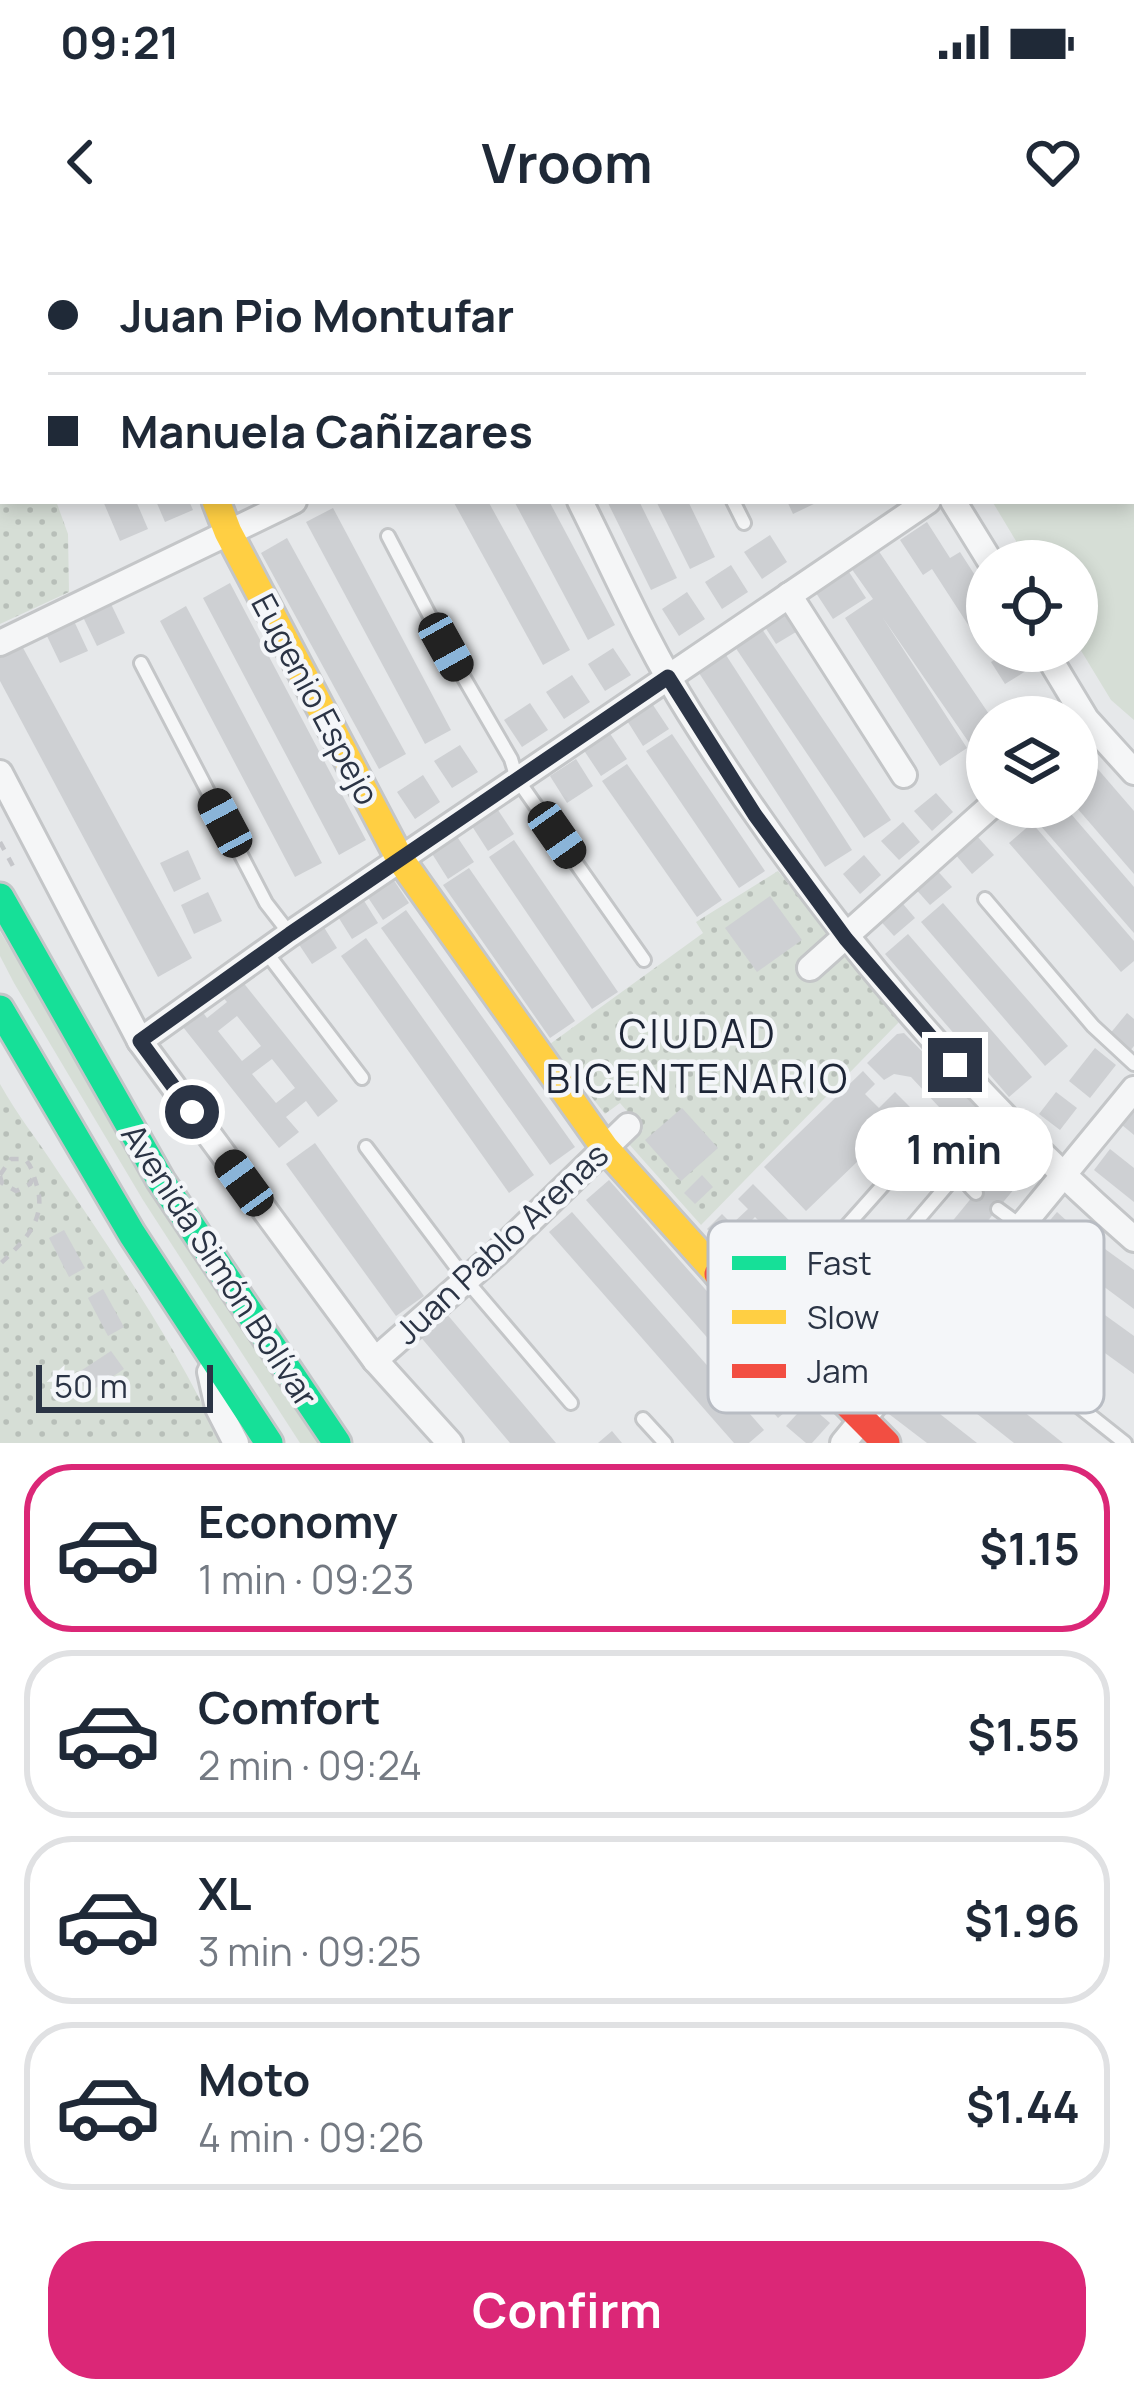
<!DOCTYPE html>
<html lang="en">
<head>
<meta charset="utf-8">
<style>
  body { margin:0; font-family:Manrope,sans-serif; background:#f2f2f3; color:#1f2937; height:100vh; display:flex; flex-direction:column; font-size:45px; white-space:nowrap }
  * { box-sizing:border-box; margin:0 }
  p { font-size:39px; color:#747a83 }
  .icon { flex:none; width:66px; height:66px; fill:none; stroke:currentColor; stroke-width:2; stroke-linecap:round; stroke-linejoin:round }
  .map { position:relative; height:1203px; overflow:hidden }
  .panel { display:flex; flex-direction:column; background:#fff; flex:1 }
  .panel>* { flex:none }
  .hud { position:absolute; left:0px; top:0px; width:1134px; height:264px; box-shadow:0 6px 18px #0003; display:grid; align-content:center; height:264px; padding:0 48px; background:#fff }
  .buttons { position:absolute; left:966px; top:300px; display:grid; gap:24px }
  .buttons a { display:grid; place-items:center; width:132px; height:132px; border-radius:50%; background:#fff; box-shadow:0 6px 18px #0003; font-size:60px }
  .scale { position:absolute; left:36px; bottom:30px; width:177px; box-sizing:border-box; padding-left:12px; border:6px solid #2b3445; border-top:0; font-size:33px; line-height:42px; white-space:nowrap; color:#2b3445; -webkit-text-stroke:9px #f4f6f9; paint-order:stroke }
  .end { position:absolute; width:54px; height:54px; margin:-27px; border:15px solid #2b3445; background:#fff; box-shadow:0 0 0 6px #fff }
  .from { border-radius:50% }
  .bubble { position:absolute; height:84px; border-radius:42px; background:#fff; box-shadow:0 6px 18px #0003; font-size:39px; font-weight:700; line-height:84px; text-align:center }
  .car { position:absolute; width:36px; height:72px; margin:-36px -18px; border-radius:15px; box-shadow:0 0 9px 3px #0007; background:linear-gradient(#222 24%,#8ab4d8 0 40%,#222 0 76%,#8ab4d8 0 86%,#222 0) }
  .hud b { display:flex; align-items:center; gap:42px; height:114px; font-size:45px }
  .hud b+b { border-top:3px solid #e0e1e3 }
  .hud i { width:30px; height:30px; background:#1f2937 }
  ul { padding:21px 0 0; list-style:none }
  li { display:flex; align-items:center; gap:36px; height:168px; margin:0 24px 18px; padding:0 24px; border:6px solid #e0e1e3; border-radius:48px }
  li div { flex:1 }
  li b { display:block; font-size:45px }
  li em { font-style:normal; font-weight:700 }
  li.selected { border-color:#db2777 }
  li>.icon { width:108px; height:108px; stroke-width:1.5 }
  .primary-button { display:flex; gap:24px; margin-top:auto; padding:24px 48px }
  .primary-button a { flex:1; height:138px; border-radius:48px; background:#db2777; color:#fff; font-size:48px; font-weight:700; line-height:138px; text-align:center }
  .status { display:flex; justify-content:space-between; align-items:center; height:84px; padding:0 60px; background:#fff; direction:ltr }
  .status svg { height:33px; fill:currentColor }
  header { display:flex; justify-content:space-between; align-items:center; height:156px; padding:0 48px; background:#fff; font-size:54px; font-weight:700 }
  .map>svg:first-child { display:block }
  .green { fill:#d6ded6 }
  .park { fill:url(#park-dots) }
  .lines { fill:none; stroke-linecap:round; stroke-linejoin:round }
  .stream { stroke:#b4c4d5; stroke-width:8 }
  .building { fill:#ced0d3; fill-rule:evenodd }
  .lane-casing { stroke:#c4c6c8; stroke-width:18 }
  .street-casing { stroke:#c4c6c8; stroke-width:30 }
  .fast-casing { stroke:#c4c6c8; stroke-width:33 }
  .slow-casing { stroke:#c4c6c8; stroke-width:33 }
  .jam-casing { stroke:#c4c6c8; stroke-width:33 }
  .path { stroke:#c5c6ca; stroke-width:4.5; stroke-dasharray:9 9; stroke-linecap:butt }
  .lane { stroke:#f5f6f7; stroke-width:12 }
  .street { stroke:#f5f6f7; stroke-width:24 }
  .fast { stroke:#16e098; stroke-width:27 }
  .slow { stroke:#ffcf43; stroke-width:27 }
  .jam { stroke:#f24e42; stroke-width:27 }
  .route { stroke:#2b3445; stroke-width:15 }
  .labels { text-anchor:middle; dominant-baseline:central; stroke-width:9; stroke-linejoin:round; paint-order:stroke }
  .street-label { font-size:33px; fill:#2b3445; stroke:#f4f6f9 }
  .quarter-label { font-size:39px; letter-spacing:3px; fill:#1d2536; stroke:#f4f6f9 }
  .key { fill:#f4f6f9; stroke:#b8bcc3; stroke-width:3 }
  .key-label { font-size:33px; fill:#2b3445 }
</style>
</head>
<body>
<div class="status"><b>09:21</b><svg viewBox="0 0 49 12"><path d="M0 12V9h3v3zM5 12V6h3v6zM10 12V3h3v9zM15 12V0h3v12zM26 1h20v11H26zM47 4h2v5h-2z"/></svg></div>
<header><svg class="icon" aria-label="back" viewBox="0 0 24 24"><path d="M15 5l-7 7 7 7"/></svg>Vroom<svg class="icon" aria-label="heart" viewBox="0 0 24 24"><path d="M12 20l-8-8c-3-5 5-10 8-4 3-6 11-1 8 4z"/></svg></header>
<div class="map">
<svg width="1134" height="1203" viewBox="0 0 1134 1203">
  <defs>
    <pattern id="park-dots" width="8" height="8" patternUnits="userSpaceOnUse" patternTransform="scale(3)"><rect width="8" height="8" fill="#d6ded6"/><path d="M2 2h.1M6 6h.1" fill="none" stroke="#b8bfb9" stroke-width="1.8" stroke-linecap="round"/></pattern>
  </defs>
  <rect width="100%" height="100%" fill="#e6e8ea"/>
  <g class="green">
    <polygon points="1131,86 1134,88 1134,480 1111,460 1077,404 1077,321 1028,321 992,261 1131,261"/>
    <polygon points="0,692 318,1203 300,1203 143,960 14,743 0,716"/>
  </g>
  <g class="park">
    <polygon points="0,187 3,261 56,261 68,294 69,352 0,384"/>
    <polygon points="778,631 899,782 701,985 628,903 643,890 620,863 605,874 550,804 703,693 696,682"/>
    <path d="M0,844C17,875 38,900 57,930C116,1018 177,1106 221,1203H0Z"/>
  </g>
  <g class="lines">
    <g class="stream">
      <polyline points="1109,0 1112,3"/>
      <polyline points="1131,25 1134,29"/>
    </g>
  </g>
  <g class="building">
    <polygon points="103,261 136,261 148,289 120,301"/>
    <polygon points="156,261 189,261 193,270 165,282"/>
    <polygon points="453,261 488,261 570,410 543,425"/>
    <polygon points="514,261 549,261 615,385 588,400"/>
    <polygon points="607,261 639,261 677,338 651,350"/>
    <polygon points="656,261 688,261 715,317 690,329"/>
    <polygon points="787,261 820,261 793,274"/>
    <polygon points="333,268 451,490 425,504 306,282"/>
    <polygon points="927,282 950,318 960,312 987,354 987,414 932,329 923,335 900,300"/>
    <polygon points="770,295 787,322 762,339 744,312"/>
    <polygon points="287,298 406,514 379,529 261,313"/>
    <polygon points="878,310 991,477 987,477 987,493 970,504 883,378 967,508 940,526 845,378 873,359 851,328"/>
    <polygon points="731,325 748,352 722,369 705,342"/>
    <polygon points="849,332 866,358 833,379 816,353"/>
    <polygon points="230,343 366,600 339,615 203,358"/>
    <polygon points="687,352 705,379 679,396 662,369"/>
    <polygon points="111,364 125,393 97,406 83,377"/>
    <polygon points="186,366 322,623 295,637 160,381"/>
    <polygon points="785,374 796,392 776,404 765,387"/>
    <polygon points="74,381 88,411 60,423 46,394"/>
    <polygon points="762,389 891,580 864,598 735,407"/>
    <polygon points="22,406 192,718 158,737 0,441 0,418"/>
    <polygon points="613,408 631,435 605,451 588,424"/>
    <polygon points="1009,411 1017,411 1029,429 1005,444 991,422"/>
    <polygon points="726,415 852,610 825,627 699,433"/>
    <polygon points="572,435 590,462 564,479 546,452"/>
    <polygon points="651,462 669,489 643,506 626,479"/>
    <polygon points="530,463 548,490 522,507 504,480"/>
    <polygon points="609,492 627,519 601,536 583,509"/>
    <polygon points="672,494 765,631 739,648 646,511"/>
    <polygon points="460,505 478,532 452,548 434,521"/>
    <polygon points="576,519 593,546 567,563 550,536"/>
    <polygon points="627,524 722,660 697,677 602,541"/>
    <polygon points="1096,527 1134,571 1134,634 1077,568 1077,543"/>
    <polygon points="423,535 440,562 415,579 397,552"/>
    <polygon points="936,553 953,572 932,591 914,571"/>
    <polygon points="496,567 514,594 488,611 470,583"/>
    <polygon points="1045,567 1065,567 1134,647 1134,693 1033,577"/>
    <polygon points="903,582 920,602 899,620 881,601"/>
    <polygon points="1032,583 1134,701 1134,721 1121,732 1009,603"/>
    <polygon points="456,595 474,622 448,639 431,612"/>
    <polygon points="977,596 994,615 972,634 955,614"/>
    <polygon points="514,600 618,752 592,769 489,617"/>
    <polygon points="188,610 201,639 174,652 160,623"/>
    <polygon points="864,615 881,635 860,654 843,634"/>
    <polygon points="934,627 952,647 930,665 913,646"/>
    <polygon points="469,628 575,781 550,798 443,645"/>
    <polygon points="391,636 409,663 383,680 365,653"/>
    <polygon points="208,652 222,681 194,694 181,665"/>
    <polygon points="361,656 378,683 352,699 335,672"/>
    <polygon points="770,656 802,700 757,732 725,688"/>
    <polygon points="898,658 915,678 894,696 876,676"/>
    <polygon points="943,663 1068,806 1045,826 921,682"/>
    <polygon points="406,670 575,907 550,925 381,688"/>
    <polygon points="320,681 337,708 312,724 294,697"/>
    <polygon points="908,694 1032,837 1009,857 885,714"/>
    <polygon points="366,698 534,935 509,953 341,716"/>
    <path d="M238,736L338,861L318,877L306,861L286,877L299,892L279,908L179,782L199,767L207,778L227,762L218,752ZM237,776L261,806L242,821L218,791ZM272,819L295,848L276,863L252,834Z"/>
    <polygon points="1127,773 1134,779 1134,806 1129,812 1109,795"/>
    <polygon points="904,793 1034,925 861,1134 854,1135 832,1112 853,1089 859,1095 996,928 911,837 894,834 884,840 867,823 897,794"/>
    <polygon points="1095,808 1116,825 1090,858 1069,841"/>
    <polygon points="863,831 875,844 865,854 879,868 895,852 912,869 806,971 764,927"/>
    <polygon points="1056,852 1077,868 1060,890 1039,874"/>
    <polygon points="682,868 718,908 681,941 645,900"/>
    <polygon points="1134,870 1134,895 1122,885"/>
    <polygon points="315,903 424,1056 396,1076 286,924"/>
    <polygon points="1110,909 1134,928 1134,962 1094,930"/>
    <polygon points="702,935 713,947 695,964 684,953"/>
    <polygon points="609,940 801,1158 778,1178 586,960"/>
    <path d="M753,944L866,1058L849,1074L834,1059L820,1073L843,1096L829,1110L707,989L722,974L732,984L748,969L738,959ZM755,977L769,991L755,1004L742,990ZM778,1003L791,1016L778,1029L765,1015ZM807,1034L821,1047L808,1060L794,1046Z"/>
    <polygon points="572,972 764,1190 749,1203 734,1203 549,992"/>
    <polygon points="1057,972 1080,993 1057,1018 1035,998"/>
    <polygon points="64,990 85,1028 69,1037 49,998"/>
    <polygon points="1087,996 1134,1030 1134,1069 1068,1020"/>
    <polygon points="1055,1039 1134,1096 1134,1134 1037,1064"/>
    <polygon points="103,1049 124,1087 108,1096 88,1058"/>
    <polygon points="446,1073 556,1203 510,1203 419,1095"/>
    <polygon points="111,1111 124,1129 88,1153 76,1134"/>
    <polygon points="976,1134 1038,1183 1063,1203 1014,1203 957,1158"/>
    <polygon points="909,1150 940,1174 977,1203 927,1203 889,1174"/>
    <polygon points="807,1163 830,1183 812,1203 806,1203 786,1186"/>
    <polygon points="612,1191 622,1203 598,1203"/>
  </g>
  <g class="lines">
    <defs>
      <g id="lane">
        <polyline points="0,122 3,129"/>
        <polyline points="733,261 744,283"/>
        <polyline points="388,296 446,407 511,519 517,539 644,720"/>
        <polyline points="141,423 266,663 290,694"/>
        <polyline points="985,659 1093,786 1134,824"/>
        <polyline points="266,712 362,838"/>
        <polyline points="366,907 466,1040 571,1163"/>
        <polyline points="998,969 1021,986"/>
        <path d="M836,998L925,898C946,907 958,936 976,953"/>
        <polyline points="878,1026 956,935"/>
        <polyline points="955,1068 1125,1203"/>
        <polyline points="643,1179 665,1203"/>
      </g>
      <g id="street">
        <polyline points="122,0 123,3"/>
        <polyline points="267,0 268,3"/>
        <polyline points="462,0 464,3"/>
        <polyline points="622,0 623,3"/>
        <polyline points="769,0 771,3"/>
        <polyline points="833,3 840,0"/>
        <path d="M580,261C615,331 647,405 689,472C812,668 959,846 1134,999"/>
        <polyline points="953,261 990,321"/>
        <polyline points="789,355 904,535"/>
        <polyline points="0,403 294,261"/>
        <polyline points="1045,411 1086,479 1134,532"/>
        <polyline points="0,533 140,801 375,1120 450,1203"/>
        <polyline points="810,728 990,567"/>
        <polyline points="140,801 290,694 928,261"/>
        <polyline points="375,1120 497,1013 628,886"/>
        <polyline points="210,1132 218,1168 236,1203"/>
        <polyline points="843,1203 1134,849"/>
      </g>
      <g id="fast">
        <polyline points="0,657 161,941 337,1203"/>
        <polyline points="0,769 132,994 269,1203"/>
      </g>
      <polyline id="slow" points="216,261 228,292 400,619 605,908 718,1034"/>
      <polyline id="jam" points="718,1034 886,1203"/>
    </defs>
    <use href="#lane" class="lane-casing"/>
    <use href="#street" class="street-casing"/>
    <use href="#fast" class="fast-casing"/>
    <use href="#slow" class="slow-casing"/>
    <use href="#jam" class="jam-casing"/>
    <g class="path">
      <polyline points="0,602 15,630"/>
      <path d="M0,935L11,919H25C33,928 33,935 37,946C47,981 23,1002 0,1024"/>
      <polyline points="0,936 2,943 16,951 30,944 33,937"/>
    </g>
    <use href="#lane" class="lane"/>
    <use href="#street" class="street"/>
    <use href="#fast" class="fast"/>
    <use href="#slow" class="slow"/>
    <use href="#jam" class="jam"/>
  </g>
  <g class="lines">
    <polyline class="route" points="192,872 140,801 290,694 668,437 755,575 846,699 955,825"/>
  </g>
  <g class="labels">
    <g class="street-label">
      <text transform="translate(316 459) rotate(62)">Eugenio Espejo</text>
      <text transform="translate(501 1003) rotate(-43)">Juan Pablo Arenas</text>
      <text transform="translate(220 1025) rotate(57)">Avenida Simón Bolívar</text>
    </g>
    <g class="quarter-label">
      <text x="698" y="793">CIUDAD<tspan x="698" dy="45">BICENTENARIO</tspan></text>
    </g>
  </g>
  <rect x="708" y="981" width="396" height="192" rx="18" class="key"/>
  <rect x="732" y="1016" width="54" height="14" fill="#16e098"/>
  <rect x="732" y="1070" width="54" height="14" fill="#ffcf43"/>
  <rect x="732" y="1124" width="54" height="14" fill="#f24e42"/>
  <g class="key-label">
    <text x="807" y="1035">Fast</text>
    <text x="807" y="1089">Slow</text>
    <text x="807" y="1143">Jam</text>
  </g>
</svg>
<div class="buttons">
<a><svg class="icon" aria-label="locate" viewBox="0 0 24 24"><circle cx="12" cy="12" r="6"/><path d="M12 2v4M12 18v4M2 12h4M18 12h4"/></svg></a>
<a><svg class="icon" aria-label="layers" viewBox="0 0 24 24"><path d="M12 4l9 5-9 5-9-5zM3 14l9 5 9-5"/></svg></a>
</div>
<div class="scale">50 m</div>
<i class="end from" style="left:192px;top:872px"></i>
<i class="end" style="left:955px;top:825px"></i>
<div class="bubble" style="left:855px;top:867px;width:198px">1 min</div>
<i class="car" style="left:446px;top:407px;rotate:151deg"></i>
<i class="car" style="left:225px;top:583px;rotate:332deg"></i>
<i class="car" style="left:557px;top:595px;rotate:145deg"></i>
<i class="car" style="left:244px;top:943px;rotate:324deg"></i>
<div class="hud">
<b><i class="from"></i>Juan Pio Montufar</b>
<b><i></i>Manuela Cañizares</b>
</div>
</div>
<section class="panel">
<ul>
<li class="selected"><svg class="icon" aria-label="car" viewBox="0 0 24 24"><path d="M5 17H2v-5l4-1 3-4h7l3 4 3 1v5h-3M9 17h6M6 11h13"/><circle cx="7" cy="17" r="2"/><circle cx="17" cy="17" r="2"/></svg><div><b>Economy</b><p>1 min · 09:23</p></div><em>$1.15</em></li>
<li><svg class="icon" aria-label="car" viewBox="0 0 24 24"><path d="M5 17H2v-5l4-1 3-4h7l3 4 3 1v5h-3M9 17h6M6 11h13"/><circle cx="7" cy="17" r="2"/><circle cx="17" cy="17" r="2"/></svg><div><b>Comfort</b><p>2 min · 09:24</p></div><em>$1.55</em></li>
<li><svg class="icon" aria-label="car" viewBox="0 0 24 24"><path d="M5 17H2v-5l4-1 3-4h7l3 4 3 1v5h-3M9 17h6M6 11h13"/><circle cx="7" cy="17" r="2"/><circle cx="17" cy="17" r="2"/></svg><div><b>XL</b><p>3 min · 09:25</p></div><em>$1.96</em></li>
<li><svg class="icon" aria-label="car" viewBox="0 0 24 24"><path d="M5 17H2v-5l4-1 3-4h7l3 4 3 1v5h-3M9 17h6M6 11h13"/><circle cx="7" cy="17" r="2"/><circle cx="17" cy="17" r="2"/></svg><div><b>Moto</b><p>4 min · 09:26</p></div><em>$1.44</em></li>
</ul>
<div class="primary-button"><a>Confirm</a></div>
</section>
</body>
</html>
